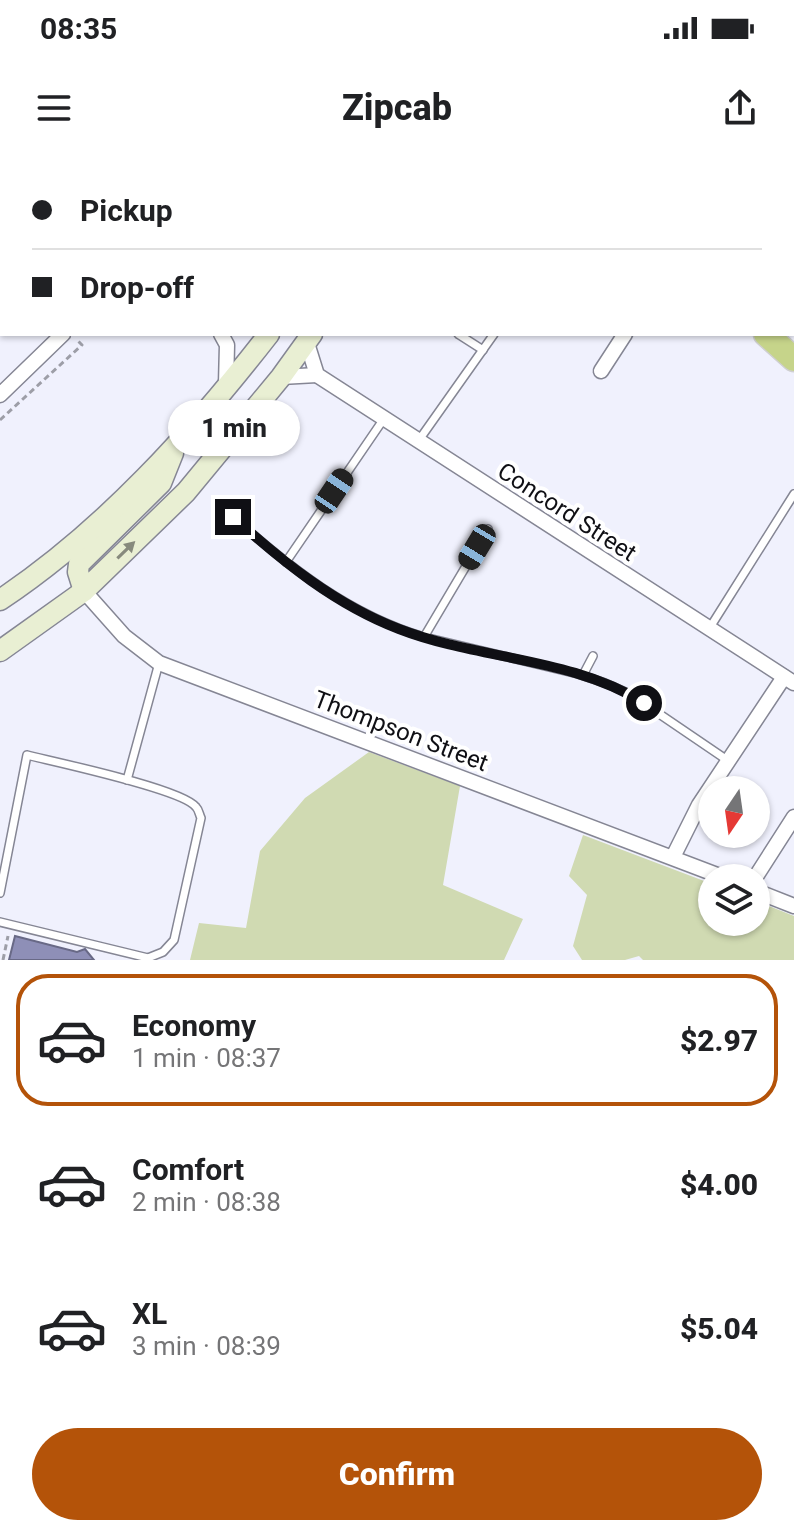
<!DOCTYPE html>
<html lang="en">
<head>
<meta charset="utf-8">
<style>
  body { margin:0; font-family:Roboto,sans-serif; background:#f2f2f2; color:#202124; height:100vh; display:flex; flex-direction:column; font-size:30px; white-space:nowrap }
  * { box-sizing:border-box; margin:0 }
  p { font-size:26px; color:#757577 }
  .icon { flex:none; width:44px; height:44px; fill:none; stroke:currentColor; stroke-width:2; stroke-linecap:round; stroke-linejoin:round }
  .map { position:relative; height:800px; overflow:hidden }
  .details { display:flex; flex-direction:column; background:#fff; flex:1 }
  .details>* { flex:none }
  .guide { position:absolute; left:0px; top:0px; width:794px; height:176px; box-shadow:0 2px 6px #0004; display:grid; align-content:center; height:176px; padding:0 32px; background:#fff }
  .needle { width:52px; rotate:193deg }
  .tools { position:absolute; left:698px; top:616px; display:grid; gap:16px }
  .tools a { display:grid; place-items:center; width:72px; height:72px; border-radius:50%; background:#fff; box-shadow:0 2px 6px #0004; font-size:40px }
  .end { position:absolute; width:36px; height:36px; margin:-18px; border:10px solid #0f0f14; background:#fff; box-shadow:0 0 0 4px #fff }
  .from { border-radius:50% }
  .bubble { position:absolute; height:56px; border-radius:28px; background:#fff; box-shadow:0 2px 6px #0004; font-size:26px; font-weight:800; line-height:56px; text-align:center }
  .car { position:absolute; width:24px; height:48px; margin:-24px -12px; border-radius:10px; box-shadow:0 0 6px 2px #0007; background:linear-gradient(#222 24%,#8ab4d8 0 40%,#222 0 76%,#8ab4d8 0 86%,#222 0) }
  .guide b { display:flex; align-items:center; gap:28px; height:76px; font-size:30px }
  .guide b+b { border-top:2px solid #e0e0e0 }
  .guide i { width:20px; height:20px; background:#202124 }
  ul { padding:14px 0 0; list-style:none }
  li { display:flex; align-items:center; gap:24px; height:132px; margin:0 16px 12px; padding:0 16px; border:4px solid transparent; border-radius:32px }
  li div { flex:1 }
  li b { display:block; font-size:30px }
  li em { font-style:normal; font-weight:800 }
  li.active { border-color:#b45309 }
  li>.icon { width:72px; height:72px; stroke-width:1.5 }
  .button { display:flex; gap:16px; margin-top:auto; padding:16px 32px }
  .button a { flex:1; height:92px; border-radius:48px; background:#b45309; color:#fff; font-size:32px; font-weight:800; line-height:92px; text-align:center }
  .status { display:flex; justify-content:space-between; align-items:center; height:56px; padding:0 40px; background:#fff; direction:ltr }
  .status svg { height:22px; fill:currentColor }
  header { display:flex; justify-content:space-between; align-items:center; height:104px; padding:0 32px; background:#fff; font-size:36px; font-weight:800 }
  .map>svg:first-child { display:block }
  .green { fill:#d0dab2 }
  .water { fill:#8e8fb7; stroke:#686986; stroke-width:2 }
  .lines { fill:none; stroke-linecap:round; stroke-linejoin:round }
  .service-casing { stroke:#858694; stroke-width:10 }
  .minor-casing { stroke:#858694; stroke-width:17 }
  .secondary-casing { stroke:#858694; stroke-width:23 }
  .trunk-casing { stroke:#cfcfd0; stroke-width:27 }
  .path { stroke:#9d9ea7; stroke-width:3; stroke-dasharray:6 4; stroke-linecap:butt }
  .service { stroke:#fff; stroke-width:7 }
  .minor { stroke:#fff; stroke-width:14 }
  .secondary { stroke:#e9efd3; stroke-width:20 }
  .trunk { stroke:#c6d48a; stroke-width:24 }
  .oneway { fill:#878a7d }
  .route { stroke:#0f0f14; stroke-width:10 }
  .labels { text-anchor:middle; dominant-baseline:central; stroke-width:8; stroke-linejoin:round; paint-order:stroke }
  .street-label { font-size:24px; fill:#0f0f14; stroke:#fff }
</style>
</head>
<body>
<div class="status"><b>08:35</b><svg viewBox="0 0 49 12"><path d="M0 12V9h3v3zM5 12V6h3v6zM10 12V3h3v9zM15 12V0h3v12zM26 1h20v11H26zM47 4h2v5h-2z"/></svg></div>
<header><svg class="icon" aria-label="menu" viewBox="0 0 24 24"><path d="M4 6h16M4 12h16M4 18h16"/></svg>Zipcab<svg class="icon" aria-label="share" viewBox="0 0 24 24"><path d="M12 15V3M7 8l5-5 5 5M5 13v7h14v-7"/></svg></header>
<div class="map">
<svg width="794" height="800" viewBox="0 0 794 800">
  <rect width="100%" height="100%" fill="#f0f1fd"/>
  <g class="green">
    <polygon points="369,592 460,626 443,725 523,759 504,800 190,800 199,763 246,768 260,691 305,638"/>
    <polygon points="583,675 712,724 712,762 756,762 756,741 794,756 794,800 643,800 639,796 625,800 582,800 573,786 587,735 569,716"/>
  </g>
  <polygon class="water" points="15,776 77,792 85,789 94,800 9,800"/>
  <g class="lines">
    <defs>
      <g id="service">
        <polyline points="458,174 483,190"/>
        <polyline points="419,280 494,174"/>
        <path d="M233,357C290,408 350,455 424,477L578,514L605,523L630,534L727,600"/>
        <polyline points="286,402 383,260"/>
        <polyline points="709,469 794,334"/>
        <polyline points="424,477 488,369"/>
        <polyline points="583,515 593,496"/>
        <polyline points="127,620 159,503"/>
        <path d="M0,733L27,595C55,602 183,629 196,647C199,650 199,654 201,658L174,780L163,792L148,798L0,762"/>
      </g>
      <g id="minor">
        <polyline points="0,76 2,77"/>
        <polyline points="221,174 227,185 226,224"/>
        <polyline points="307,183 317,215 794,523"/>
        <polyline points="601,211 625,174"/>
        <polyline points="281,217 317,215"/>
        <polyline points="0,235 63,174"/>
        <polyline points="84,431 124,476 159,503 725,718"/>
        <polyline points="673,697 699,645 784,517"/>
        <polyline points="755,718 794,657"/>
        <polyline points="756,731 794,746"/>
      </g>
      <g id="secondary">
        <polyline points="364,2 364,0"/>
        <polyline points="401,2 402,0"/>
        <polyline points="84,431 78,412 79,404 161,323 173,293"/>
        <path d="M0,440C105,370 192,273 269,174"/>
        <polyline points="0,491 84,431 186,332 281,217 312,174"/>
      </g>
      <g id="trunk">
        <polyline points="544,0 548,2"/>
        <polyline points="631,0 633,2"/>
        <polyline points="416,2 419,0"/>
        <polyline points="792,136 794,138"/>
        <polyline points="766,174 794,199"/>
      </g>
    </defs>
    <use href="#service" class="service-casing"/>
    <use href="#minor" class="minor-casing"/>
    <use href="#secondary" class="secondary-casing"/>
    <use href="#trunk" class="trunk-casing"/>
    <g class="path">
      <polyline points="0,109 2,109"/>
      <polyline points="0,260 82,185 78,181"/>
      <polyline points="3,800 8,776"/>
    </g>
    <use href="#service" class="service"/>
    <use href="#minor" class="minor"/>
    <use href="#secondary" class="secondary"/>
    <use href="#trunk" class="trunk"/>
  </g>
  <defs><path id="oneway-solid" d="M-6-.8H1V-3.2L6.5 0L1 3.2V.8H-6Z" transform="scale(2)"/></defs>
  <use class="oneway" href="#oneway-solid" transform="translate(126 390) rotate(-44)"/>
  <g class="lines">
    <path class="route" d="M233,357C283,402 336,445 399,469C479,500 571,497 644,543"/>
  </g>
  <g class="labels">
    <g class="street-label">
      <text transform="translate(567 352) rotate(33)">Concord Street</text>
      <text transform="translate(401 571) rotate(21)">Thompson Street</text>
    </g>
  </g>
</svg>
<div class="tools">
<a><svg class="needle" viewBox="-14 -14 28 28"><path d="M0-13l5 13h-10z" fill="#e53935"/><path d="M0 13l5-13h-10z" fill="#757577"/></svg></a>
<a><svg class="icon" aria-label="layers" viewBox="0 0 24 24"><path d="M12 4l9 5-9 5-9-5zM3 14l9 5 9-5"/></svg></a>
</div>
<i class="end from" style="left:644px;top:543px"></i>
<i class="end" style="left:233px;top:357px"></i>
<div class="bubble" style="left:168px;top:240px;width:132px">1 min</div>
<i class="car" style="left:334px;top:331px;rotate:34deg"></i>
<i class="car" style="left:477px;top:387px;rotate:211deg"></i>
<div class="guide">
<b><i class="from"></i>Pickup</b>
<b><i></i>Drop-off</b>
</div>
</div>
<section class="details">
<ul>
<li class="active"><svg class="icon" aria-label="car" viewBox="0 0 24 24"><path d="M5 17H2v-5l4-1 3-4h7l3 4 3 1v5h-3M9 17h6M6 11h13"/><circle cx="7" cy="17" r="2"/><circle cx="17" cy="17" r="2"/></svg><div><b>Economy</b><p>1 min · 08:37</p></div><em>$2.97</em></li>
<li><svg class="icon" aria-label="car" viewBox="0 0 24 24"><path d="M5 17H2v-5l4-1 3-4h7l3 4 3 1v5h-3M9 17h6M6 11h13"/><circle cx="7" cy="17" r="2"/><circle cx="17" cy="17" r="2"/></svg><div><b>Comfort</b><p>2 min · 08:38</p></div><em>$4.00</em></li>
<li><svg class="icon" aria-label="car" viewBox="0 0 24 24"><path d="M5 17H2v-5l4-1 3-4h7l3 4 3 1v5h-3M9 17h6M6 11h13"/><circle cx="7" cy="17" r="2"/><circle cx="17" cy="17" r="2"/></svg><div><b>XL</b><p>3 min · 08:39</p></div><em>$5.04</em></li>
</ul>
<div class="button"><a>Confirm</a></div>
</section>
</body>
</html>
